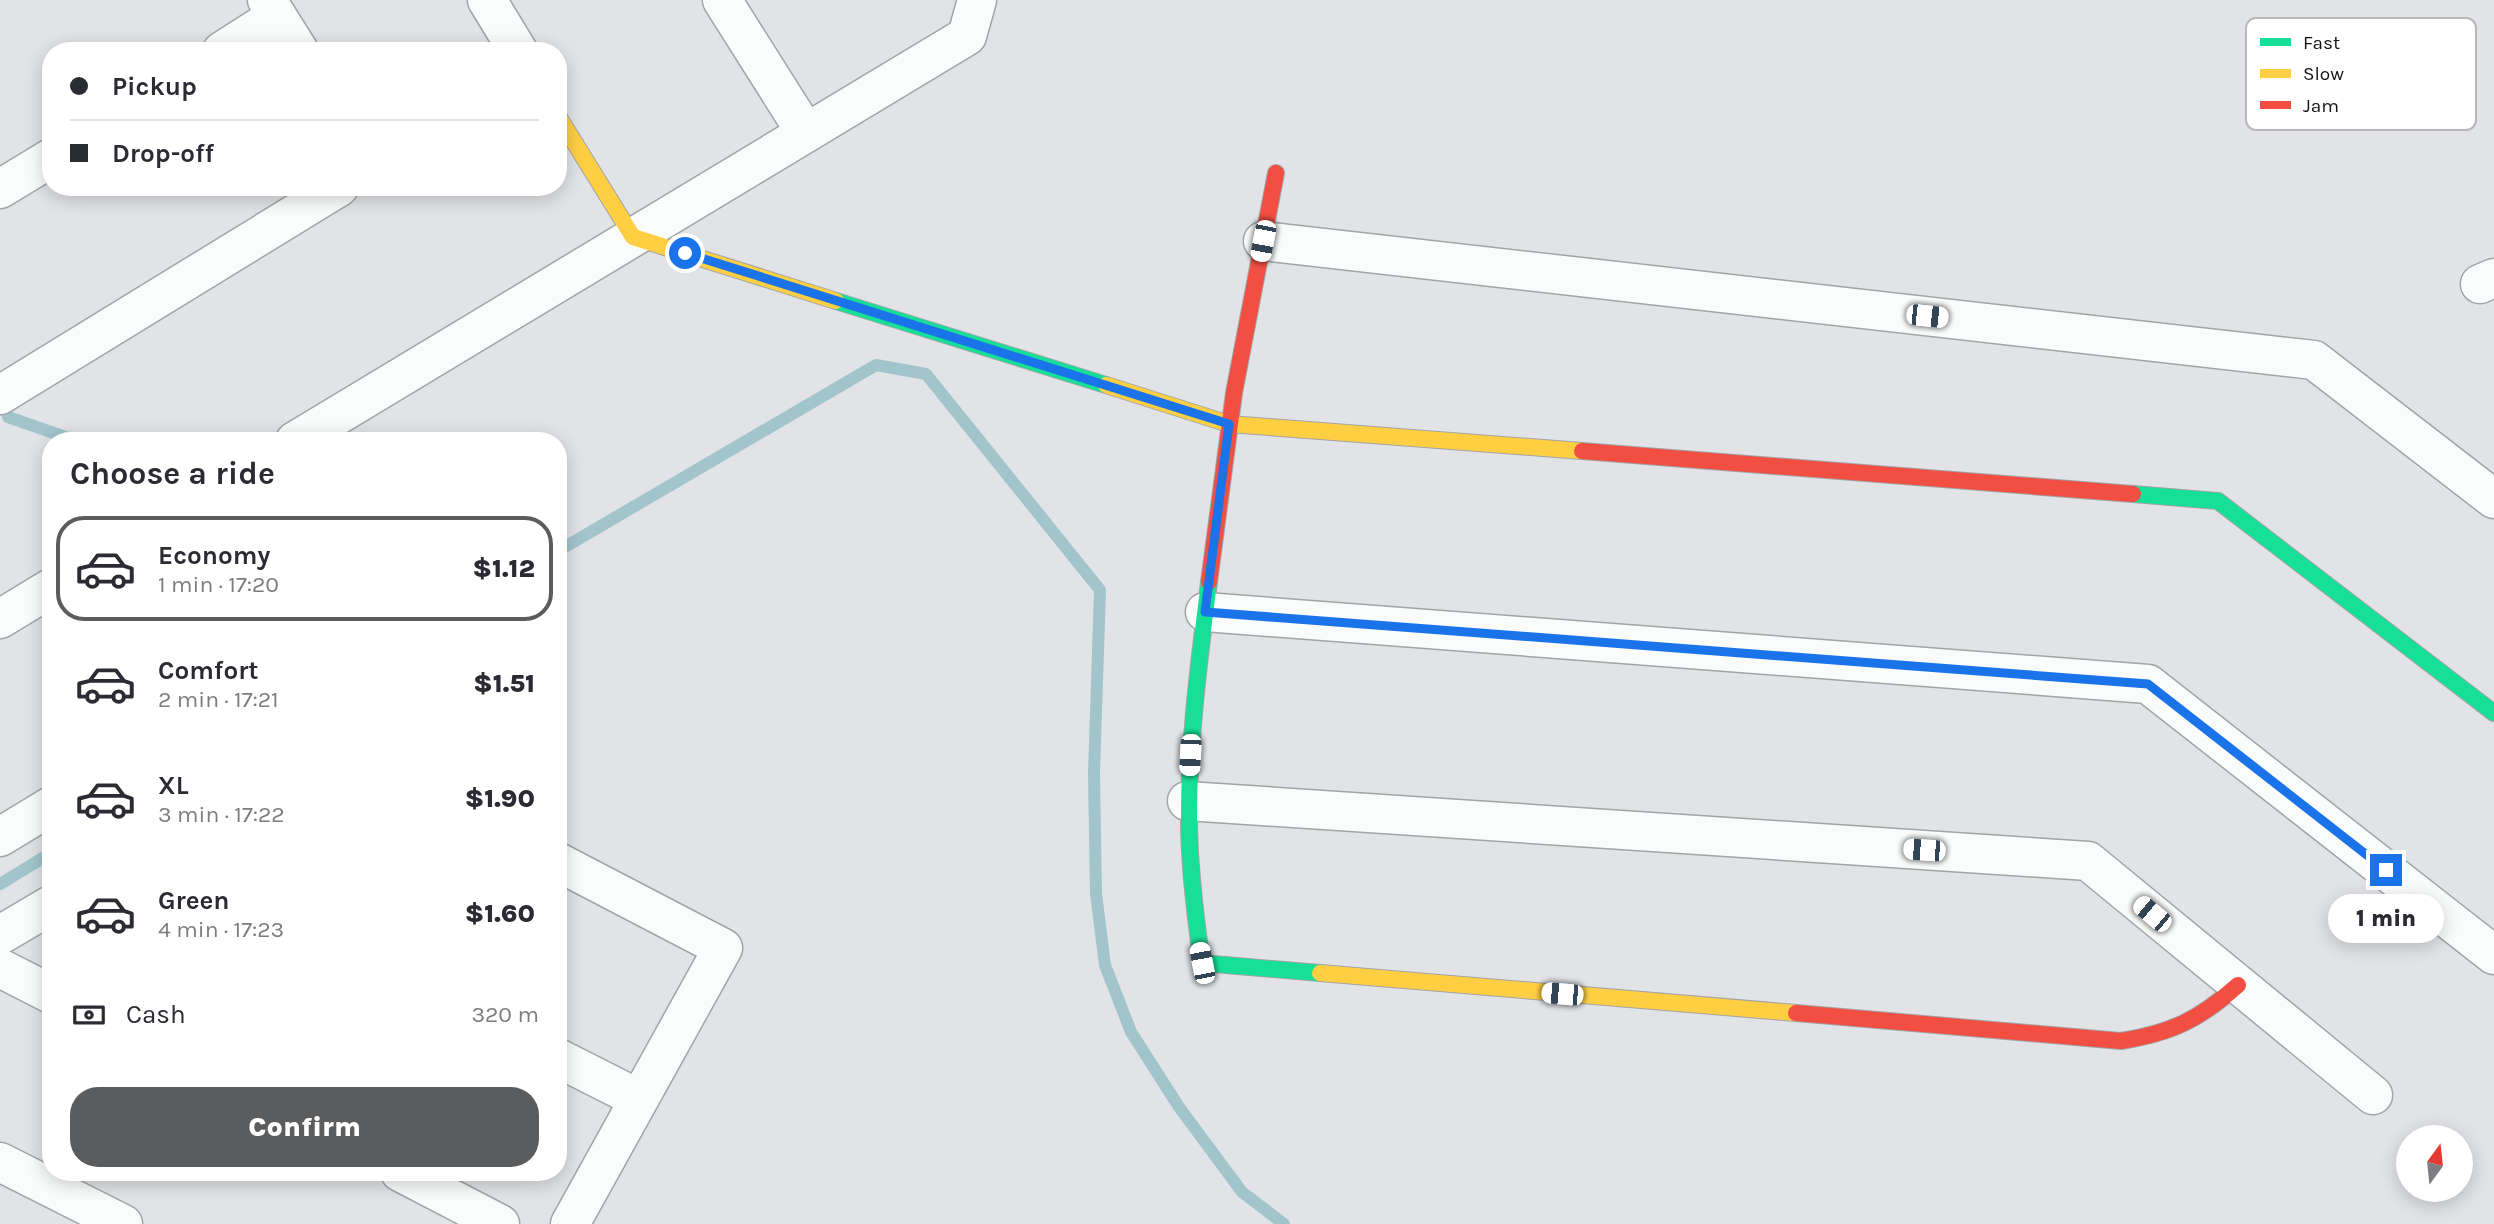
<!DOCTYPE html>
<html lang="en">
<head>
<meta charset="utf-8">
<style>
  body { margin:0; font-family:Karla,sans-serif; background:#f7f7f7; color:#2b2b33; height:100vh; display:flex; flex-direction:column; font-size:26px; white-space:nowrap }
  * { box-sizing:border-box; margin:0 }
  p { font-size:23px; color:#7c7c81 }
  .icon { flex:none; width:38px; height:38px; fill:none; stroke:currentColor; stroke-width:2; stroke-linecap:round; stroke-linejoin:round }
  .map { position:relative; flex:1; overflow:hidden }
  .sheet { position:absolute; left:42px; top:432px; width:525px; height:749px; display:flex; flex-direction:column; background:#fff; border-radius:28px; box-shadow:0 4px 18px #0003 }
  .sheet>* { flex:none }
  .guide { position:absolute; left:42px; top:42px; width:525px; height:154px; border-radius:28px; box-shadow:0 4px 18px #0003; display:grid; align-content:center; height:154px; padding:0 28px; background:#fff }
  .needle { width:46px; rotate:15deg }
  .buttons { position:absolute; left:2396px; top:1125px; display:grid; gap:14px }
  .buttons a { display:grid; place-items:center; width:77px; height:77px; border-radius:50%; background:#fff; box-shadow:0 4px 18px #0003; font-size:35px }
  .end { position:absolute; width:32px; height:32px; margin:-16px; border:9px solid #1a73e8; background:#fff; box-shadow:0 0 0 4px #fff }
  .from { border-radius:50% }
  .bubble { position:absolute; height:49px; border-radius:24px; background:#fff; box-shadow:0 4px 18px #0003; font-size:23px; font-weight:800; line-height:49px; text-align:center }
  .car { position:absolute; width:21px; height:42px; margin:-21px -10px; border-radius:9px; box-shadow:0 0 5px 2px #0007; background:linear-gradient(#fff 24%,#345 0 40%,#fff 0 76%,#345 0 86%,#fff 0) }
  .guide b { display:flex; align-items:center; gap:24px; height:66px; font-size:26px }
  .guide b+b { border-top:2px solid #e1e1e2 }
  .guide i { width:18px; height:18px; background:#2b2b33 }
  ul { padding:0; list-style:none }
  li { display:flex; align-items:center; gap:21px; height:105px; margin:0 14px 10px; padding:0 14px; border:4px solid transparent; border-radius:28px }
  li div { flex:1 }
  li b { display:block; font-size:26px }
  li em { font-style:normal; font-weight:800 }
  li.current { border-color:#5b5c5e }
  li>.icon { width:63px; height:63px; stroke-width:1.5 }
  h2 { padding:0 28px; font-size:32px; line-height:84px }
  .pay { display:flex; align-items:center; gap:18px; height:77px; padding:0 28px; font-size:26px }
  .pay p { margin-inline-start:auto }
  .action { display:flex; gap:14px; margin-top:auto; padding:14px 28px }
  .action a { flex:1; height:80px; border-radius:28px; background:#5b5c5e; color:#fff; font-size:28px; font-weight:800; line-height:80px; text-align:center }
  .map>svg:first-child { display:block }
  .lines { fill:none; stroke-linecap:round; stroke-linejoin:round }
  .stream { stroke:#a1c5cb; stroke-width:12 }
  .street-casing { stroke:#a2a4a6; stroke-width:41 }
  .fast-casing { stroke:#a2a4a6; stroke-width:18 }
  .slow-casing { stroke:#a2a4a6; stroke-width:18 }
  .jam-casing { stroke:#a2a4a6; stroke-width:18 }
  .street { stroke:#fafbfb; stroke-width:38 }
  .fast { stroke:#16e098; stroke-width:16 }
  .slow { stroke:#ffcf43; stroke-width:16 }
  .jam { stroke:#f24e42; stroke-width:16 }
  .route { stroke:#1a73e8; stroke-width:9 }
  .key { fill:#fff; stroke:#b8b8b9; stroke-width:2 }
  .key-label { font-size:19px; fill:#131315 }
</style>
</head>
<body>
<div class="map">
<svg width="2494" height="1224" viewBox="0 0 2494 1224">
  <rect width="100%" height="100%" fill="#e1e3e6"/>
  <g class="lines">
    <g class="stream">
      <polyline points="8,417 71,439"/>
      <polyline points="558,551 876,365 926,374 1100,590 1094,773 1096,894 1105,965 1131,1032 1179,1107 1242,1192 1284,1224"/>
      <polyline points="0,884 51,853"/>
    </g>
    <defs>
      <g id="street">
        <polyline points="267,0 299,51"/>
        <polyline points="487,0 518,51"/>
        <polyline points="722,0 806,133"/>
        <polyline points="222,51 277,16"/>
        <polyline points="0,189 51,158"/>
        <polyline points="1263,241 2314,360 2494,499"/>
        <polyline points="2480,284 2494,278"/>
        <polyline points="0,395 339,187"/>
        <polyline points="295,441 967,36 977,0"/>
        <polyline points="1205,612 2148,684 2494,955"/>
        <polyline points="0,619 51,588"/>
        <polyline points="1187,801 2088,861 2373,1095"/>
        <polyline points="0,837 51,806"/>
        <polyline points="558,862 723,948 570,1224"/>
        <polyline points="0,935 51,905"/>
        <polyline points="0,968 51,994"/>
        <polyline points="558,1058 639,1099"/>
        <polyline points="0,1162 123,1224"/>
        <polyline points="400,1172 500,1224"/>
      </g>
      <g id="fast">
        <polyline points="836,301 1106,385"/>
        <polyline points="2133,494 2218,501 2494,713"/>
        <path d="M1209,582C1199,661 1189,739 1189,818C1189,867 1195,915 1202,963L1320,973"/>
      </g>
      <g id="slow">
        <polyline points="558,116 633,237 836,301"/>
        <polyline points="1106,385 1229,424 1582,451"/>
        <polyline points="1320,973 1796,1013"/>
      </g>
      <g id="jam">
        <polyline points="1582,451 2133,494"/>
        <polyline points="1209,582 1234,393 1276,173"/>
        <path d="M1796,1013L2121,1041C2172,1033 2200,1019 2238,985"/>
      </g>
    </defs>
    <use href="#street" class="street-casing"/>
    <use href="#fast" class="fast-casing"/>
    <use href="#slow" class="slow-casing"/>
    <use href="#jam" class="jam-casing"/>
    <use href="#street" class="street"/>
    <use href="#fast" class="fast"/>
    <use href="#slow" class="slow"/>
    <use href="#jam" class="jam"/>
  </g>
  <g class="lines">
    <polyline class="route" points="685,253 1229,424 1205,612 2148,684 2386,870"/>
  </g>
  <rect x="2246" y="18" width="230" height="112" rx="10" class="key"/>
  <rect x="2260" y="38" width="31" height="8" fill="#16e098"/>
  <rect x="2260" y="69" width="31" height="9" fill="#ffcf43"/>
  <rect x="2260" y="101" width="31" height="8" fill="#f24e42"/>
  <g class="key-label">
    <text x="2303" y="49">Fast</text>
    <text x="2303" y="80">Slow</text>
    <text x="2303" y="112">Jam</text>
  </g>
</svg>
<div class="buttons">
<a><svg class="needle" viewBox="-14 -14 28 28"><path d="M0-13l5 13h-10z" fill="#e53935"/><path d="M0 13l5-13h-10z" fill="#7c7c81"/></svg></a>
</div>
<i class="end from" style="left:685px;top:253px"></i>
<i class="end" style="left:2386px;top:870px"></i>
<div class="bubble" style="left:2328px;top:894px;width:116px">1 min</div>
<i class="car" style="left:1263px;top:241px;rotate:191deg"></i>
<i class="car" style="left:1927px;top:316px;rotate:96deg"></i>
<i class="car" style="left:1190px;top:755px;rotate:183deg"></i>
<i class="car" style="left:1924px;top:850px;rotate:274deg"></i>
<i class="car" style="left:2152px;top:914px;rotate:310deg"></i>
<i class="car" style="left:1202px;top:963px;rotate:349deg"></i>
<i class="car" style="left:1562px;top:994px;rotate:275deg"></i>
<div class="guide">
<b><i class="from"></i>Pickup</b>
<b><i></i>Drop-off</b>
</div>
<section class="sheet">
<h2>Choose a ride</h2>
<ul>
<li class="current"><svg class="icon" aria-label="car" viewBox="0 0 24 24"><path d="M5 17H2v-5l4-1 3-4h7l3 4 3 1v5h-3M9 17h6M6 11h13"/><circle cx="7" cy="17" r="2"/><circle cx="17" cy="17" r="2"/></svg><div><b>Economy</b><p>1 min · 17:20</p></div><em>$1.12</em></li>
<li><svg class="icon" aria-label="car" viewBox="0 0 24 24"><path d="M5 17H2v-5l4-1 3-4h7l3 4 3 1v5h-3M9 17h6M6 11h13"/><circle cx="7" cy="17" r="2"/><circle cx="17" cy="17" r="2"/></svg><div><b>Comfort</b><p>2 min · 17:21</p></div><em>$1.51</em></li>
<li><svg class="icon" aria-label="car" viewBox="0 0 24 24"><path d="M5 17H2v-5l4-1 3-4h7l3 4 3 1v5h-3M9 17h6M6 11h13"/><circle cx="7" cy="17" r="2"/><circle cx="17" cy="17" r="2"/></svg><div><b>XL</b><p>3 min · 17:22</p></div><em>$1.90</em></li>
<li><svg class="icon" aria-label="car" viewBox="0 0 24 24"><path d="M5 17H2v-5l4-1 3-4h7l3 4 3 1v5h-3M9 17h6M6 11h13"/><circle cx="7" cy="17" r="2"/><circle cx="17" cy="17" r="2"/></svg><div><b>Green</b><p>4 min · 17:23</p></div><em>$1.60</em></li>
</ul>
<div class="pay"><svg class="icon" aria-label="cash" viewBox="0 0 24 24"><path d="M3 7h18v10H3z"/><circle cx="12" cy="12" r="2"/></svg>Cash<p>320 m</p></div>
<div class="action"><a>Confirm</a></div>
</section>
</div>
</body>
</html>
